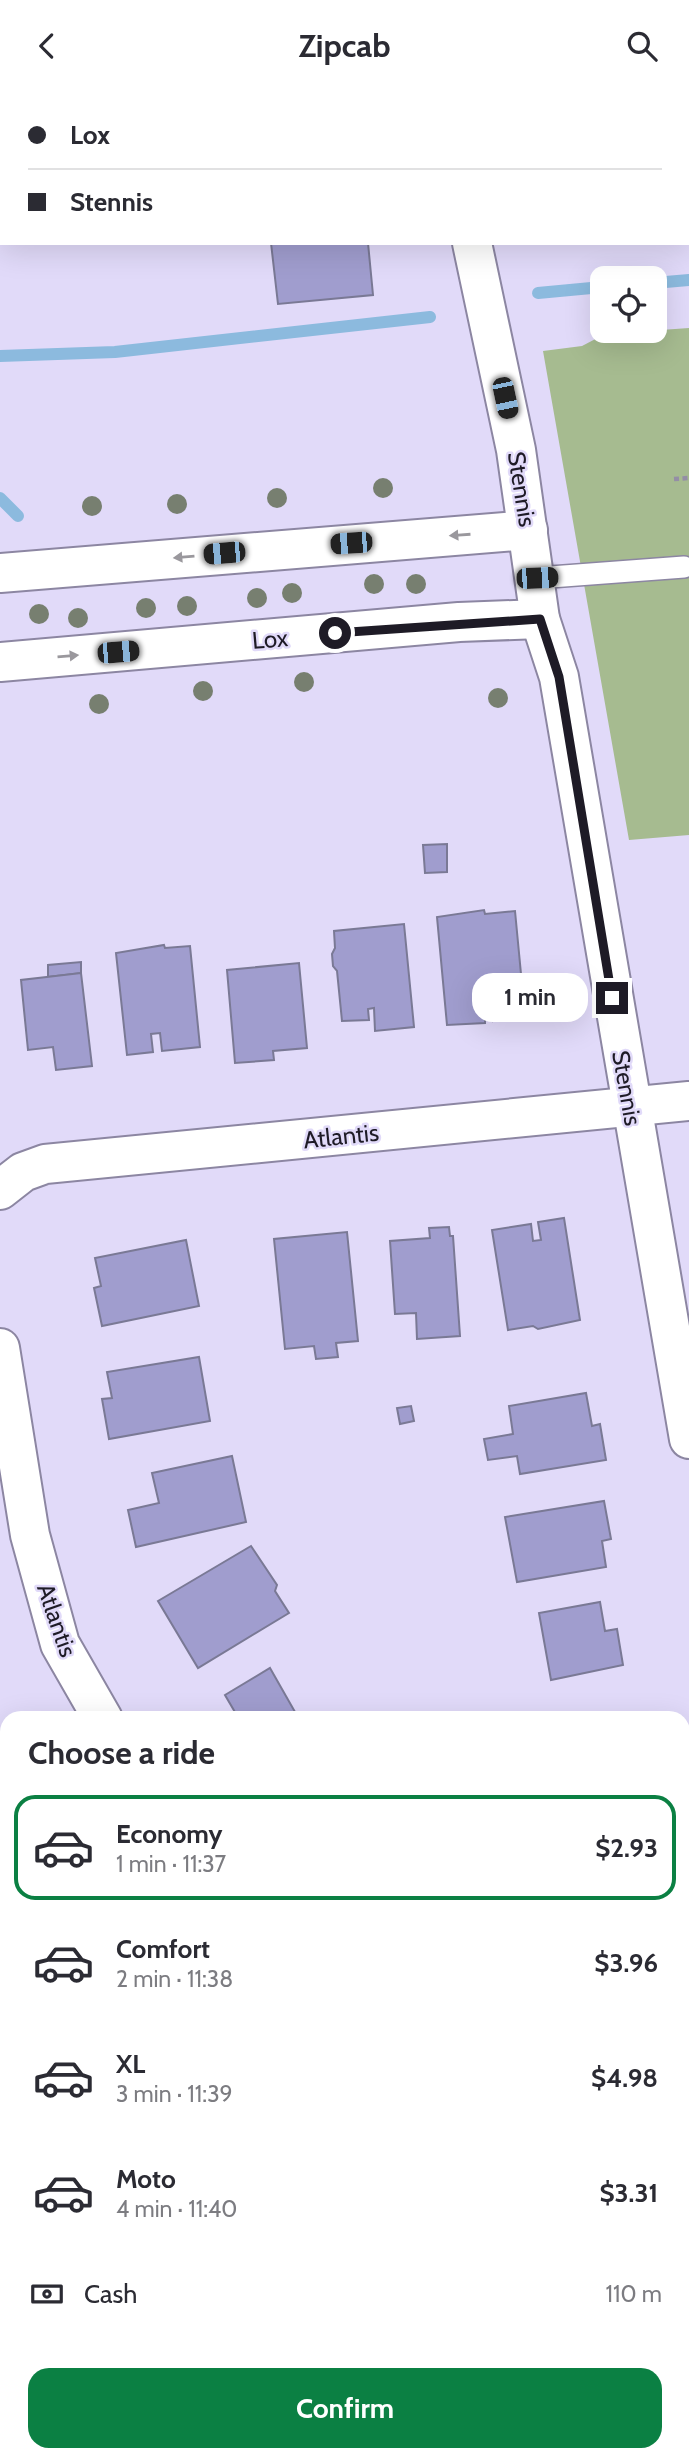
<!DOCTYPE html>
<html lang="en">
<head>
<meta charset="utf-8">
<style>
  body { margin:0; font-family:Cabin,sans-serif; background:#f7f7f7; color:#2b2b33; height:100vh; display:flex; flex-direction:column; font-size:26px; white-space:nowrap }
  * { box-sizing:border-box; margin:0 }
  p { font-size:23px; color:#7c7c81 }
  .icon { flex:none; width:38px; height:38px; fill:none; stroke:currentColor; stroke-width:2; stroke-linecap:round; stroke-linejoin:round }
  .map { position:relative; flex:1; overflow:hidden }
  .side { position:absolute; left:0px; top:1620px; width:690px; height:751px; display:flex; flex-direction:column; background:#fff; border-radius:21px 21px 0 0; box-shadow:0 7px 28px #0002 }
  .side>* { flex:none }
  .banner { position:absolute; left:0px; top:0px; width:690px; height:154px; box-shadow:0 7px 28px #0002; display:grid; align-content:center; height:154px; padding:0 28px; background:#fff }
  .controls { position:absolute; left:590px; top:175px; display:grid; gap:14px }
  .controls a { display:grid; place-items:center; width:77px; height:77px; border-radius:14px; background:#fff; box-shadow:0 7px 28px #0002; font-size:35px }
  .end { position:absolute; width:32px; height:32px; margin:-16px; border:9px solid #1e1b26; background:#fff; box-shadow:0 0 0 4px #fff }
  .from { border-radius:50% }
  .bubble { position:absolute; height:49px; border-radius:21px; background:#fff; box-shadow:0 7px 28px #0002; font-size:23px; font-weight:700; line-height:49px; text-align:center }
  .car { position:absolute; width:21px; height:42px; margin:-21px -10px; border-radius:9px; box-shadow:0 0 5px 2px #0007; background:linear-gradient(#222 24%,#8ab4d8 0 40%,#222 0 76%,#8ab4d8 0 86%,#222 0) }
  .banner b { display:flex; align-items:center; gap:24px; height:66px; font-size:26px }
  .banner b+b { border-top:2px solid #e1e1e2 }
  .banner i { width:18px; height:18px; background:#2b2b33 }
  ul { padding:0; list-style:none }
  li { display:flex; align-items:center; gap:21px; height:105px; margin:0 14px 10px; padding:0 14px; border:4px solid transparent; border-radius:21px }
  li div { flex:1 }
  li b { display:block; font-size:26px }
  li em { font-style:normal; font-weight:700 }
  li.selected { border-color:#0b8043 }
  li>.icon { width:63px; height:63px; stroke-width:1.5 }
  h2 { padding:0 28px; font-size:32px; line-height:84px }
  .pay { display:flex; align-items:center; gap:18px; height:77px; padding:0 28px; font-size:26px }
  .pay p { margin-inline-start:auto }
  .primary-button { display:flex; gap:14px; margin-top:auto; padding:14px 28px }
  .primary-button a { flex:1; height:80px; border-radius:21px; background:#0b8043; color:#fff; font-size:28px; font-weight:700; line-height:80px; text-align:center }
  header { display:flex; justify-content:space-between; align-items:center; height:91px; padding:0 28px; background:#fff; font-size:32px; font-weight:700 }
  .map>svg:first-child { display:block }
  .green { fill:#a6bb90 }
  .lines { fill:none; stroke-linecap:round; stroke-linejoin:round }
  .stream { stroke:#8cbade; stroke-width:12 }
  .building { fill:#a09dce; stroke:#7a7995; stroke-width:2 }
  .lane-casing { stroke:#8c86a2; stroke-width:24 }
  .street-casing { stroke:#8c86a2; stroke-width:42 }
  .path { stroke:#948ea6; stroke-width:4.5; stroke-dasharray:5 3.5; stroke-linecap:butt }
  .lane { stroke:#fff; stroke-width:21 }
  .street { stroke:#fff; stroke-width:38 }
  .tree { fill:#777f70 }
  .oneway { fill:#9a989d }
  .route { stroke:#1e1b26; stroke-width:9 }
  .labels { text-anchor:middle; dominant-baseline:central; stroke-width:5; stroke-linejoin:round; paint-order:stroke }
  .street-label { font-size:24px; fill:#1e1b26; stroke:#e1daf9 }
</style>
</head>
<body>
<header><svg class="icon" aria-label="back" viewBox="0 0 24 24"><path d="M15 5l-7 7 7 7"/></svg>Zipcab<svg class="icon" aria-label="search" viewBox="0 0 24 24"><circle cx="10" cy="10" r="6"/><path d="M15 15l6 6"/></svg></header>
<div class="map">
<svg width="689" height="2370" viewBox="0 0 689 2370">
  <rect width="100%" height="100%" fill="#e1daf9"/>
  <polygon class="green" points="689,237 689,744 629,749 543,260 582,255 605,243"/>
  <g class="lines">
    <g class="stream">
      <polyline points="654,192 689,189"/>
      <polyline points="538,202 602,196"/>
      <polyline points="0,265 115,261 430,226"/>
      <polyline points="0,407 18,425"/>
    </g>
  </g>
  <g class="building">
    <polygon points="271,152 368,152 373,204 278,213"/>
    <polygon points="447,753 447,781 425,782 423,754"/>
    <polygon points="484,819 485,823 515,820 525,925 493,930 492,919 485,920 485,932 447,934 437,826"/>
    <polygon points="404,833 414,936 375,940 374,917 368,918 369,929 342,930 337,880 333,875 332,863 335,857 334,840"/>
    <polygon points="164,854 165,857 190,855 200,956 162,960 160,942 151,943 153,961 127,964 116,862"/>
    <polygon points="81,871 81,882 48,886 48,874"/>
    <polygon points="299,872 307,957 273,960 274,969 235,972 227,879"/>
    <polygon points="81,882 92,975 56,979 53,956 28,959 21,889"/>
    <polygon points="564,1127 580,1229 538,1238 533,1235 508,1239 492,1139 531,1133 533,1150 541,1149 538,1131"/>
    <polygon points="449,1136 450,1145 453,1145 460,1245 417,1248 416,1222 395,1223 390,1150 430,1147 429,1137"/>
    <polygon points="347,1141 358,1250 336,1252 338,1266 316,1268 314,1255 285,1258 274,1148"/>
    <polygon points="186,1149 199,1215 102,1235 94,1197 101,1195 95,1167"/>
    <polygon points="199,1266 210,1330 109,1348 102,1308 112,1307 107,1281"/>
    <polygon points="586,1302 592,1335 600,1333 606,1369 520,1383 517,1365 488,1369 484,1348 513,1343 509,1315"/>
    <polygon points="411,1315 414,1330 400,1333 397,1317"/>
    <polygon points="232,1365 246,1431 136,1456 128,1419 159,1412 152,1382"/>
    <polygon points="604,1410 611,1448 602,1450 606,1476 517,1491 505,1426"/>
    <polygon points="251,1455 277,1494 275,1500 289,1522 198,1577 158,1510"/>
    <polygon points="600,1511 605,1540 617,1538 623,1574 551,1589 539,1522"/>
    <polygon points="270,1577 299,1628 239,1628 225,1604"/>
    <polygon points="7,1678 7,1762 0,1766 0,1682"/>
    <polygon points="682,1779 689,1790 689,1800 682,1804"/>
    <polygon points="7,1806 7,1841 0,1830 0,1811"/>
    <polygon points="689,1851 689,1931 682,1935 682,1855"/>
    <polygon points="215,2364 322,2364 323,2370 219,2370"/>
    <polygon points="533,2364 614,2364 614,2366 534,2370"/>
  </g>
  <g class="lines">
    <defs>
      <polyline id="lane" points="537,487 684,476"/>
      <g id="street">
        <polyline points="440,0 440,2"/>
        <polyline points="472,152 516,359 540,528 559,586 689,1348"/>
        <polyline points="0,482 528,439"/>
        <polyline points="0,571 459,531 540,528"/>
        <polyline points="0,1099 23,1081 45,1073 689,1010"/>
        <polyline points="0,1257 30,1444 60,1553 103,1628"/>
        <polyline points="422,2364 422,2370"/>
      </g>
    </defs>
    <use href="#lane" class="lane-casing"/>
    <use href="#street" class="street-casing"/>
    <polyline class="path" points="674,388 689,387"/>
    <use href="#lane" class="lane"/>
    <use href="#street" class="street"/>
  </g>
  <g class="tree">
    <circle cx="383" cy="397" r="10"/>
    <circle cx="277" cy="407" r="10"/>
    <circle cx="177" cy="413" r="10"/>
    <circle cx="92" cy="415" r="10"/>
    <circle cx="374" cy="493" r="10"/>
    <circle cx="416" cy="493" r="10"/>
    <circle cx="292" cy="502" r="10"/>
    <circle cx="257" cy="507" r="10"/>
    <circle cx="187" cy="515" r="10"/>
    <circle cx="146" cy="517" r="10"/>
    <circle cx="39" cy="523" r="10"/>
    <circle cx="78" cy="527" r="10"/>
    <circle cx="304" cy="591" r="10"/>
    <circle cx="203" cy="600" r="10"/>
    <circle cx="498" cy="607" r="10"/>
    <circle cx="99" cy="613" r="10"/>
  </g>
  <defs><path id="oneway-solid" d="M-6-.8H1V-3.2L6.5 0L1 3.2V.8H-6Z" transform="scale(1.75)"/></defs>
  <g class="oneway">
    <use href="#oneway-solid" transform="translate(460 444) rotate(176)"/>
    <use href="#oneway-solid" transform="translate(184 466) rotate(175)"/>
    <use href="#oneway-solid" transform="translate(68 565) rotate(-5)"/>
  </g>
  <g class="lines">
    <polyline class="route" points="335,542 540,528 559,586 612,907"/>
  </g>
  <g class="labels">
    <g class="street-label">
      <text transform="translate(522 398) rotate(81)">Stennis</text>
      <text transform="translate(270 548) rotate(-5)">Lox</text>
      <text transform="translate(627 997) rotate(80)">Stennis</text>
      <text transform="translate(341 1045) rotate(-6)">Atlantis</text>
      <text transform="translate(57 1529) rotate(71)">Atlantis</text>
    </g>
  </g>
</svg>
<div class="controls">
<a><svg class="icon" aria-label="locate" viewBox="0 0 24 24"><circle cx="12" cy="12" r="6"/><path d="M12 2v4M12 18v4M2 12h4M18 12h4"/></svg></a>
</div>
<i class="end from" style="left:335px;top:542px"></i>
<i class="end" style="left:612px;top:907px"></i>
<div class="bubble" style="left:472px;top:882px;width:116px">1 min</div>
<i class="car" style="left:505px;top:307px;rotate:168deg"></i>
<i class="car" style="left:351px;top:452px;rotate:266deg"></i>
<i class="car" style="left:224px;top:462px;rotate:265deg"></i>
<i class="car" style="left:537px;top:487px;rotate:88deg"></i>
<i class="car" style="left:118px;top:561px;rotate:85deg"></i>
<div class="banner">
<b><i class="from"></i>Lox</b>
<b><i></i>Stennis</b>
</div>
<section class="side">
<h2>Choose a ride</h2>
<ul>
<li class="selected"><svg class="icon" aria-label="car" viewBox="0 0 24 24"><path d="M5 17H2v-5l4-1 3-4h7l3 4 3 1v5h-3M9 17h6M6 11h13"/><circle cx="7" cy="17" r="2"/><circle cx="17" cy="17" r="2"/></svg><div><b>Economy</b><p>1 min · 11:37</p></div><em>$2.93</em></li>
<li><svg class="icon" aria-label="car" viewBox="0 0 24 24"><path d="M5 17H2v-5l4-1 3-4h7l3 4 3 1v5h-3M9 17h6M6 11h13"/><circle cx="7" cy="17" r="2"/><circle cx="17" cy="17" r="2"/></svg><div><b>Comfort</b><p>2 min · 11:38</p></div><em>$3.96</em></li>
<li><svg class="icon" aria-label="car" viewBox="0 0 24 24"><path d="M5 17H2v-5l4-1 3-4h7l3 4 3 1v5h-3M9 17h6M6 11h13"/><circle cx="7" cy="17" r="2"/><circle cx="17" cy="17" r="2"/></svg><div><b>XL</b><p>3 min · 11:39</p></div><em>$4.98</em></li>
<li><svg class="icon" aria-label="car" viewBox="0 0 24 24"><path d="M5 17H2v-5l4-1 3-4h7l3 4 3 1v5h-3M9 17h6M6 11h13"/><circle cx="7" cy="17" r="2"/><circle cx="17" cy="17" r="2"/></svg><div><b>Moto</b><p>4 min · 11:40</p></div><em>$3.31</em></li>
</ul>
<div class="pay"><svg class="icon" aria-label="cash" viewBox="0 0 24 24"><path d="M3 7h18v10H3z"/><circle cx="12" cy="12" r="2"/></svg>Cash<p>110 m</p></div>
<div class="primary-button"><a>Confirm</a></div>
</section>
</div>
</body>
</html>
